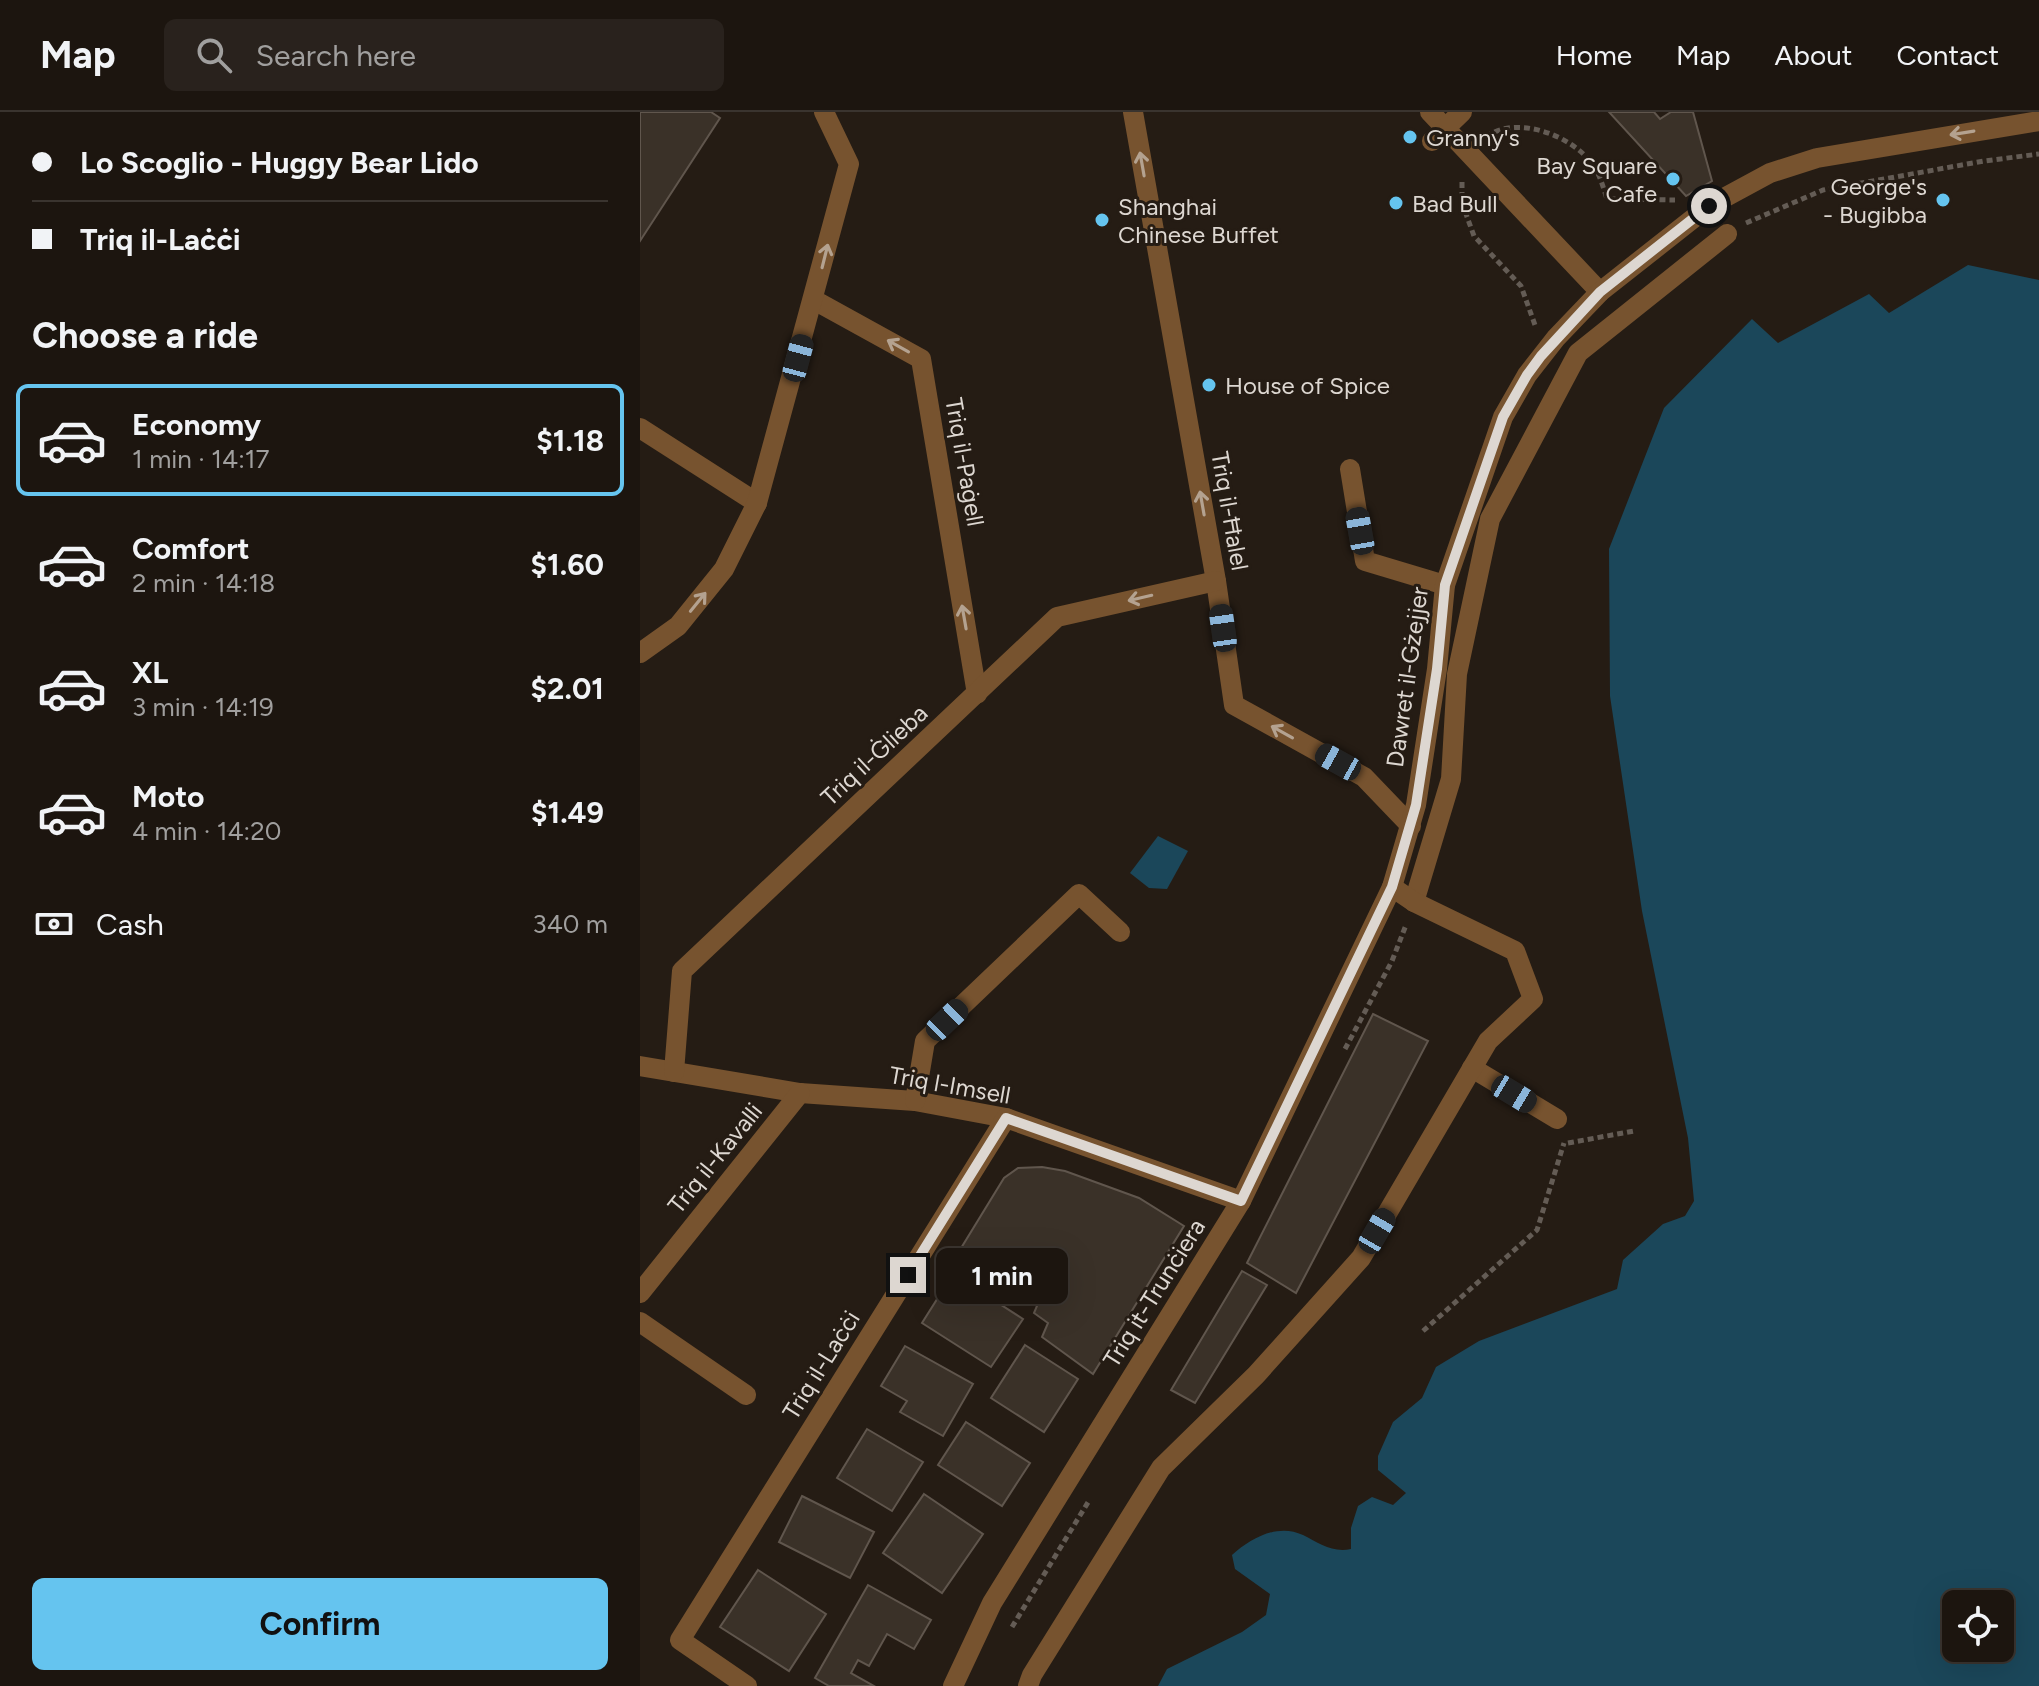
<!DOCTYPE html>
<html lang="en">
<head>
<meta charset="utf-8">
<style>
  body { margin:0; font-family:Figtree,sans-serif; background:#29221d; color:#f1f3f6; height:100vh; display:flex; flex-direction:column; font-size:30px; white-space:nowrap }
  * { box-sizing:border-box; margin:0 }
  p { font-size:26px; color:#a09f9e }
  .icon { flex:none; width:44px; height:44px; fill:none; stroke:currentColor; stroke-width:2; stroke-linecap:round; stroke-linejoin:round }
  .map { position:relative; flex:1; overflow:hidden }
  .sheet { display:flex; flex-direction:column; background:#1c150f; width:640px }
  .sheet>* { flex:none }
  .hud { display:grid; align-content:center; height:176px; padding:0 32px; background:#1c150f }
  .tools { position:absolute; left:1302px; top:1478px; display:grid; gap:16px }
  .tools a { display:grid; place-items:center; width:72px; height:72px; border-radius:12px; background:#1c150f; box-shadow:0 8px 32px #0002,0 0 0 2px #3a342f; font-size:40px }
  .end { position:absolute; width:36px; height:36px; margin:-18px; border:10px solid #ddd7d1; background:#111; box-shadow:0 0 0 4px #111 }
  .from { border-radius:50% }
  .bubble { position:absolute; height:56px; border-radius:12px; background:#1c150f; box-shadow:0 8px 32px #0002,0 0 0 2px #3a342f; font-size:26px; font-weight:700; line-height:56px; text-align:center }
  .car { position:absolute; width:24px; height:48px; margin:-24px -12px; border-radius:10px; box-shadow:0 0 6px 2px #0007; background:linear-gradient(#222 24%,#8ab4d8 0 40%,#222 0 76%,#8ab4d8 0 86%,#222 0) }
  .hud b { display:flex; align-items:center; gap:28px; height:76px; font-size:30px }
  .hud b+b { border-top:2px solid #3a342f }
  .hud i { width:20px; height:20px; background:#f1f3f6 }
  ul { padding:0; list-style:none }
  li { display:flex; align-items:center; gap:24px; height:112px; margin:0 16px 12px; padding:0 16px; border:4px solid transparent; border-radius:12px }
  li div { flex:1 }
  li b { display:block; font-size:30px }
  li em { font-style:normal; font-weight:700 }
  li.current { border-color:#65c4ef }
  li>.icon { width:72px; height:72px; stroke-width:1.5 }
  h2 { padding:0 32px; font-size:36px; line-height:96px }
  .pay { display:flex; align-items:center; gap:20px; height:88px; padding:0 32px; font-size:30px }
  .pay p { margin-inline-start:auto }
  .action { display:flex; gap:16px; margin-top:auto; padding:16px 32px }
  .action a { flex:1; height:92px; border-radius:12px; background:#65c4ef; color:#111; font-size:32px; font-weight:700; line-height:92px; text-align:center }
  header { display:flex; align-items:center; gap:48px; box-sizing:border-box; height:112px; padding:0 40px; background:#1c150f; border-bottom:2px solid #3a342f }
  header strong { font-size:38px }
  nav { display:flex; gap:44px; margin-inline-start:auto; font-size:28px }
  .search { width:560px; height:72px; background:#29221d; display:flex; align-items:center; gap:20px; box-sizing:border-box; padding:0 28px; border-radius:12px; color:#a09f9e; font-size:30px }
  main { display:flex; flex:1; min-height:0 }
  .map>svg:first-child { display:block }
  .water { fill:#1b475a; fill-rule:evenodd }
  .building { fill:#3a3128; stroke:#60564d; stroke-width:2 }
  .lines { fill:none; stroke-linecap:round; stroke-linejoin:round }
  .path { stroke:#645c55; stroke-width:5; stroke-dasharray:6 4; stroke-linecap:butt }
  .minor { stroke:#77532f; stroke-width:20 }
  .oneway { stroke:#b4a290 }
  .route { stroke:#ddd7d1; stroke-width:10 }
  .poi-dot { fill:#65c4ef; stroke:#251c14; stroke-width:3 }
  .labels { text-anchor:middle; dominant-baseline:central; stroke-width:6; stroke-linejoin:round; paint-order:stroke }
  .poi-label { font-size:24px; fill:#ddd7d1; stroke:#251c14; text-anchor:start }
  .street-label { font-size:24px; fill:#ddd7d1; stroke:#251c14 }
</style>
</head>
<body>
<header>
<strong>Map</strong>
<div class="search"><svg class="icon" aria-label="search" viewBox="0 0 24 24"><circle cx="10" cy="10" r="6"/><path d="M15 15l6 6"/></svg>Search here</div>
<nav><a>Home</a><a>Map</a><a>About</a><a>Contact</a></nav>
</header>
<main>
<section class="sheet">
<div class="hud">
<b><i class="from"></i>Lo Scoglio - Huggy Bear Lido</b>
<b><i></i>Triq il-Laċċi</b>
</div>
<h2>Choose a ride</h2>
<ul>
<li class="current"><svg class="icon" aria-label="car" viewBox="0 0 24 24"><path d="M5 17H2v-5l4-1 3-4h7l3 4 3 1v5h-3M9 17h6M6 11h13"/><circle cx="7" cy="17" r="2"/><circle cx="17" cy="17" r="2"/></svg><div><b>Economy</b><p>1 min · 14:17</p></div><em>$1.18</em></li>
<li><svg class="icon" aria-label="car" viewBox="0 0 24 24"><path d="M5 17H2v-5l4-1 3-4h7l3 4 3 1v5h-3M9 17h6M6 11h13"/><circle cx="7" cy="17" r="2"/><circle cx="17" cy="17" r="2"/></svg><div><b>Comfort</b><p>2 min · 14:18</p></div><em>$1.60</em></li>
<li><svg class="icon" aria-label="car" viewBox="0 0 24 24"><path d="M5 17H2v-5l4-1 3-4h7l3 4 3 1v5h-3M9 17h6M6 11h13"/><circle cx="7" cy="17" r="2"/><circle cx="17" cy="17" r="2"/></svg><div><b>XL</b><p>3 min · 14:19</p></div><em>$2.01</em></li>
<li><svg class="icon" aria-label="car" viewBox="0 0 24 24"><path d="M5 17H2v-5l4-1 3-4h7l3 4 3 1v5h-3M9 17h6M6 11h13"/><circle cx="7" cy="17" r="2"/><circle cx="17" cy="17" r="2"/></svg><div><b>Moto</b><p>4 min · 14:20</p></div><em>$1.49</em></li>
</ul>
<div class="pay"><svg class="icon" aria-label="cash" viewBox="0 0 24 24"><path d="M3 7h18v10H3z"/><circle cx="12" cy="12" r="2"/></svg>Cash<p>340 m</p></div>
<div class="action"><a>Confirm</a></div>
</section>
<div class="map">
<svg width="1399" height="1574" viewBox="0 0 1399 1574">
  <rect width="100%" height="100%" fill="#251c14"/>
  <g class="water">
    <path d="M1328,153L1399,168V1574H518L527,1557L602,1520L626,1503L630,1482L595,1457L592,1443C611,1426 638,1411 663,1423C679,1431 692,1441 711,1437V1416L718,1394L732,1385L753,1393L766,1381L738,1358V1344L753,1310L782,1286L796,1255L839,1229L977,1177L983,1148L1023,1112L1045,1104L1054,1089L1048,1026L1002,799L970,584L969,437L1024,296L1112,207L1138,231L1229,182L1249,201ZM1360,1492V1536H1316V1492Z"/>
    <polygon points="518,724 548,739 527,777 509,776 490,761"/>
  </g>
  <g class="building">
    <polygon points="0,0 71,0 80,6 0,129"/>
    <polygon points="969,0 1014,0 1020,7 1031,0 1053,0 1072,69 1046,84"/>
    <polygon points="733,902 788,929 656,1181 607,1151"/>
    <polygon points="402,1055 425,1059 499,1086 544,1114 453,1262 402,1225 408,1211 394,1201 397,1194 315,1146 364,1066 378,1056"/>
    <polygon points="602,1159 627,1173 555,1291 531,1278"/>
    <polygon points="313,1162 383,1207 351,1255 282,1211"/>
    <polygon points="385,1233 438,1267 404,1320 351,1286"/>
    <polygon points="265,1234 333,1272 303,1324 260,1300 267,1289 241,1274"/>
    <polygon points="326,1310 390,1351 362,1394 298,1353"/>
    <polygon points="227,1317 283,1350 252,1399 197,1366"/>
    <polygon points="284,1382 343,1422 302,1481 243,1441"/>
    <polygon points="162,1384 234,1420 210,1466 139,1430"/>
    <polygon points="118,1458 186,1502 149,1559 80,1515"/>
    <polygon points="228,1473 291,1508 274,1537 247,1522 229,1554 218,1548 211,1561 234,1574 189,1574 175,1566"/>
  </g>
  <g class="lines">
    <g class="path">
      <path d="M846,25C876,2 933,24 952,52C960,62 963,75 967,87L1035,88"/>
      <polyline points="822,70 822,91 834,124 881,174 895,213"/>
      <polyline points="1106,111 1183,78 1344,49 1399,42"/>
      <polyline points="705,937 752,849 766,813"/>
      <polyline points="928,1031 994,1019"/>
      <polyline points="783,1219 897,1118 924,1031"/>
      <polyline points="372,1515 450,1387"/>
    </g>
    <g class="minor">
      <polyline points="493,0 576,469 594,593 724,665 771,714"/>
      <polyline points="790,0 960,180"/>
      <polyline points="792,29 822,0"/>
      <polyline points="174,188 281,247 337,582"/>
      <polyline points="0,316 117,391"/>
      <polyline points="710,357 725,449 805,473"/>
      <polyline points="0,541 38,514 84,457 117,391 209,52 184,0"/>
      <polyline points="774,790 811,667 817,562 850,407 938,241 1087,122"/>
      <polyline points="0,954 160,981 275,989 366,1006 601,1089"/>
      <polyline points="832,956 917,1007"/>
      <polyline points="34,960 42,859 417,505 576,469"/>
      <polyline points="275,989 285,929 439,782 480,820"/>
      <polyline points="0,1181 160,981"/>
      <polyline points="0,1210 106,1283"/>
      <polyline points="107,1574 40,1528 366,1006"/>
      <polyline points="313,1574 352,1491 601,1089 752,775 776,693 797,557 805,473 863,305 887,263 916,226 960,180 1069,94 1130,61 1177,46 1399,9"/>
      <polyline points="388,1574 392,1563 521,1356 616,1263 721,1146 848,929 893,887 875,839 774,790 752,775"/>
    </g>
  </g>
  <defs><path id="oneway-shaft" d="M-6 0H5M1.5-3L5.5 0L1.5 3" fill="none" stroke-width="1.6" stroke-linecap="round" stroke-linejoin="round" transform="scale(2)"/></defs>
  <g class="oneway">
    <use href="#oneway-shaft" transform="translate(1322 21) rotate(171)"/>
    <use href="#oneway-shaft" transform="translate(502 52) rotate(-100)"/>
    <use href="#oneway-shaft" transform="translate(185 144) rotate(-76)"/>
    <use href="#oneway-shaft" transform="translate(258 234) rotate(-151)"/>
    <use href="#oneway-shaft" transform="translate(562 391) rotate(-100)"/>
    <use href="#oneway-shaft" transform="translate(500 486) rotate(167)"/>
    <use href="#oneway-shaft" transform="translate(58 490) rotate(-51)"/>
    <use href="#oneway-shaft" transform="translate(324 505) rotate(-100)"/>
    <use href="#oneway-shaft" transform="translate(642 620) rotate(-151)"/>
  </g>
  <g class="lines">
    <polyline class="route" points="268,1163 366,1006 601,1089 752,775 776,693 797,557 805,473 863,305 887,263 901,244 960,180 1069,94"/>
  </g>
  <g class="poi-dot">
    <circle cx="770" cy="25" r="8"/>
    <circle cx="1033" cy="67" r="8"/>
    <circle cx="1303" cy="88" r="8"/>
    <circle cx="756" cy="91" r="8"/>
    <circle cx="462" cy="108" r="8"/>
    <circle cx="569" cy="273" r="8"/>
  </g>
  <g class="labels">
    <g class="poi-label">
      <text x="786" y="25">Granny's</text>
      <text x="1017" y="53" text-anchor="end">Bay Square<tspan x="1017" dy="28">Cafe</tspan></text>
      <text x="1287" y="74" text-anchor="end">George's<tspan x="1287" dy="28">- Bugibba</tspan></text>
      <text x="772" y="91">Bad Bull</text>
      <text x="478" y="94">Shanghai<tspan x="478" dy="28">Chinese Buffet</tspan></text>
      <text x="585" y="273">House of Spice</text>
    </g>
    <g class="street-label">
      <text transform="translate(325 350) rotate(80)">Triq il-Paġell</text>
      <text transform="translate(590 399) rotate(80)">Triq il-Ħalel</text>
      <text transform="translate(767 565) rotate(-82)">Dawret il-Gżejjer</text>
      <text transform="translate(234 643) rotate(-43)">Triq il-Ġlieba</text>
      <text transform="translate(310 973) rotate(10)">Triq l-Imsell</text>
      <text transform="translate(75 1046) rotate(-51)">Triq il-Kavalli</text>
      <text transform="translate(514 1181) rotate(-58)">Triq it-Trunċiera</text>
      <text transform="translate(181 1253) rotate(-58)">Triq il-Laċċi</text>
    </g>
  </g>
</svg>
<div class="tools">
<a><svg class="icon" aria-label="locate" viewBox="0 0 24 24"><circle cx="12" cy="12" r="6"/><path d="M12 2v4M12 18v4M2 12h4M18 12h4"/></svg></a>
</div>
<i class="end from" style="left:1069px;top:94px"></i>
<i class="end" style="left:268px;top:1163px"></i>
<div class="bubble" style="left:296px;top:1136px;width:132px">1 min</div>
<i class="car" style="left:158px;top:246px;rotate:15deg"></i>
<i class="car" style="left:720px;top:419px;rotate:350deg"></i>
<i class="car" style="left:583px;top:516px;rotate:352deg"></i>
<i class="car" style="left:698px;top:650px;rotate:299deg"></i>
<i class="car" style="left:307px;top:908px;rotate:46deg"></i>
<i class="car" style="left:874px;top:982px;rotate:121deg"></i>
<i class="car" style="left:737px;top:1119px;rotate:30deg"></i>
</div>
</main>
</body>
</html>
